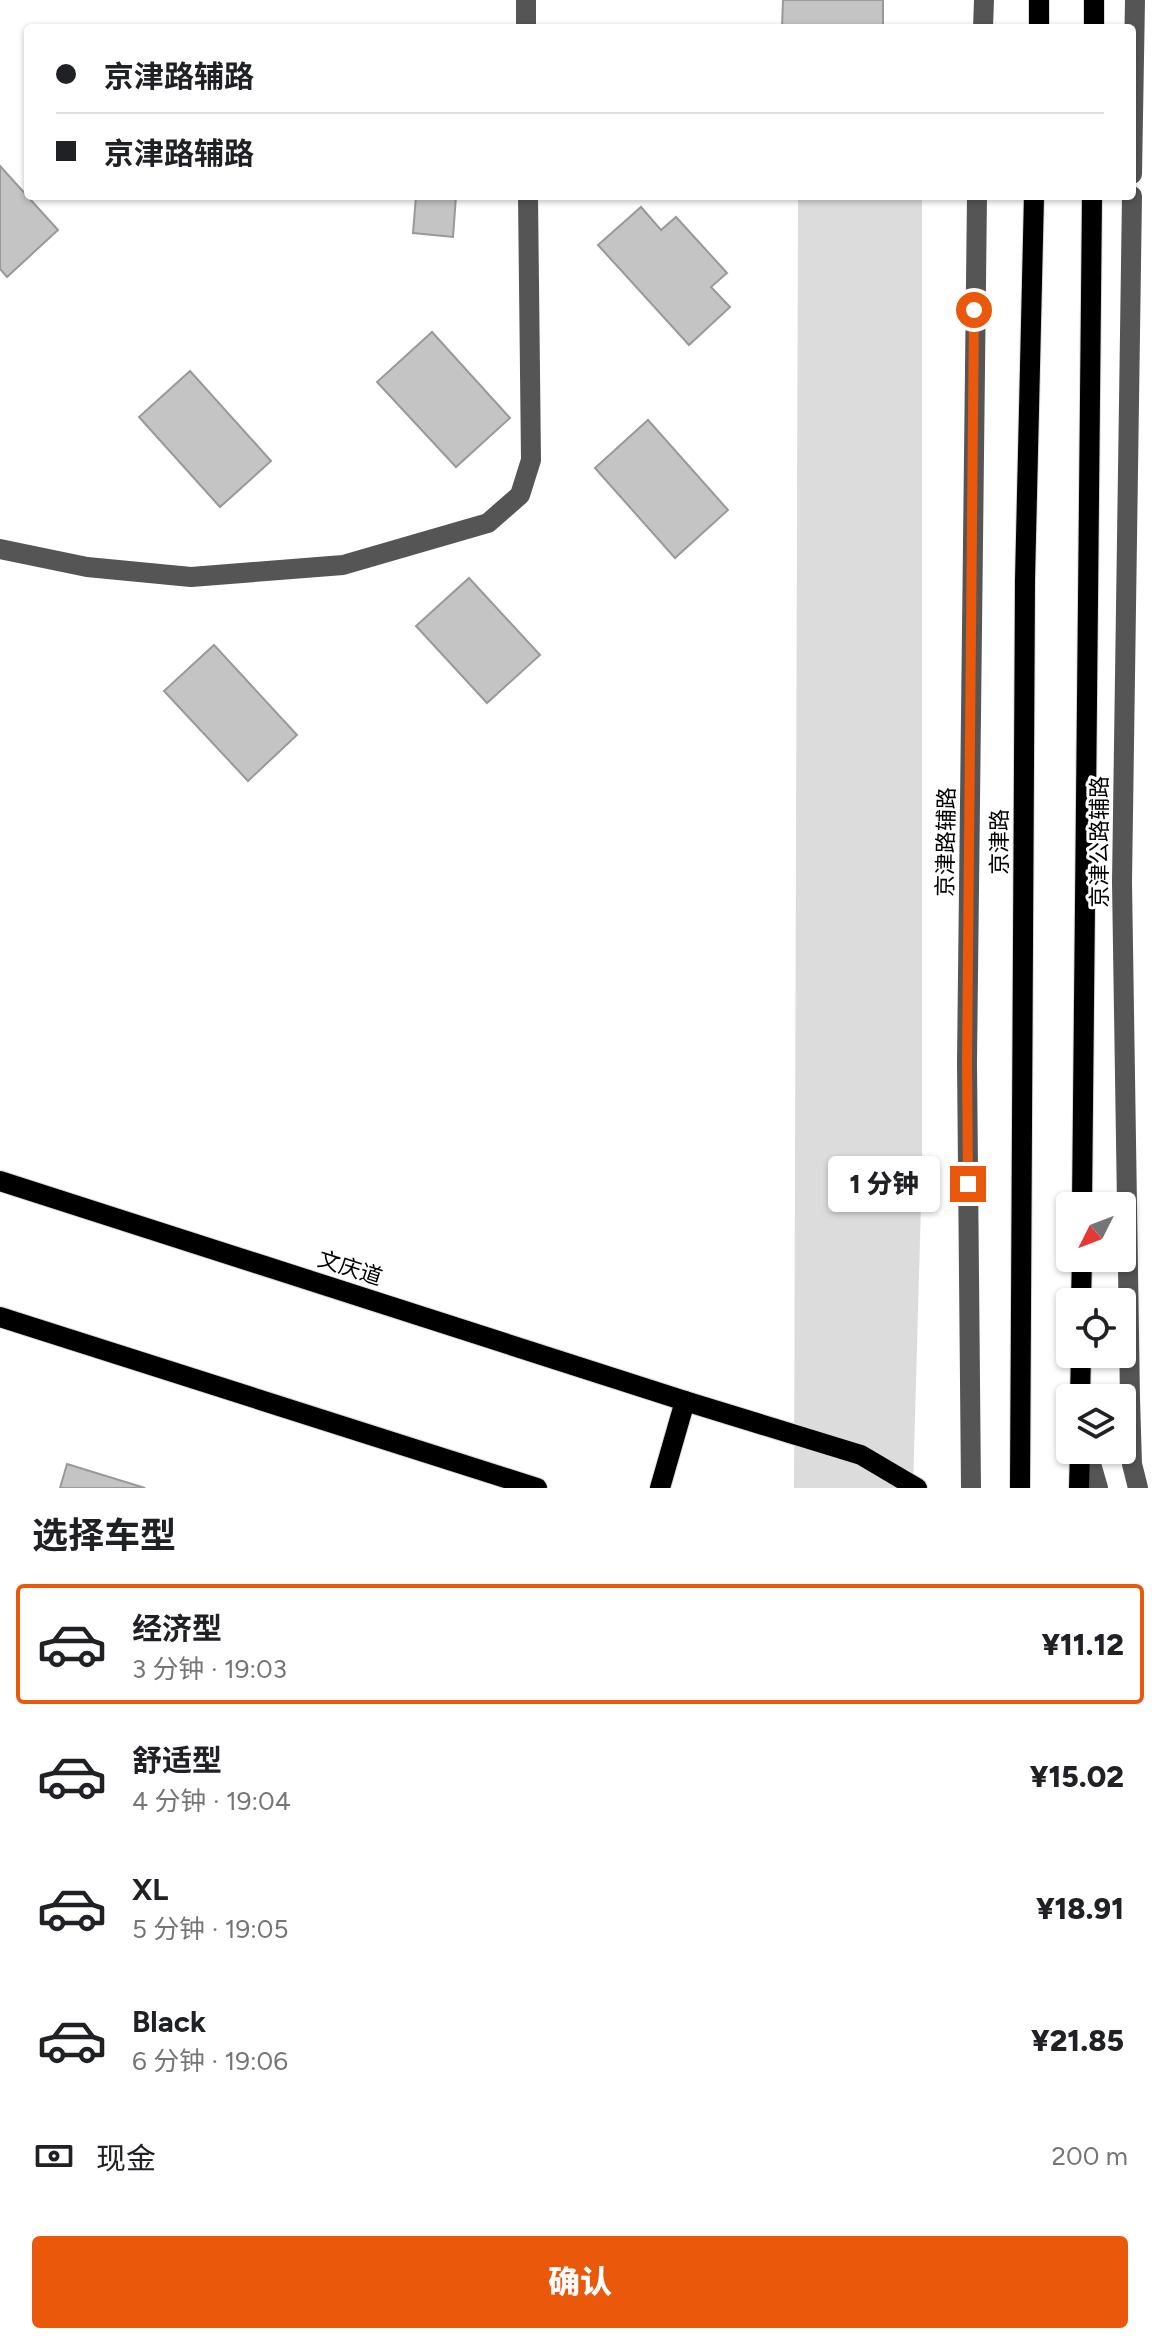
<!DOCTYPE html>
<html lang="zh">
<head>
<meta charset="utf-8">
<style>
  body { margin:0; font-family:Figtree,"Noto Sans SC",sans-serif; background:#f6f6f6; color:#202124; height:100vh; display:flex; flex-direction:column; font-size:30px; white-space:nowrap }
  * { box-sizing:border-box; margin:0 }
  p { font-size:26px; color:#757577 }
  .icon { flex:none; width:44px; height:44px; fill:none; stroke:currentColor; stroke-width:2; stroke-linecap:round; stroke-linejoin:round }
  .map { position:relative; height:1488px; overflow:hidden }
  .sheet { display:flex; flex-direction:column; background:#fff; flex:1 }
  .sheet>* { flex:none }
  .hud { position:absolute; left:24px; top:24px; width:1112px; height:176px; border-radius:8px; box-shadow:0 2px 6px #0004; display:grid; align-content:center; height:176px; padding:0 32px; background:#fff }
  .needle { width:52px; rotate:228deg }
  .buttons { position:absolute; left:1056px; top:1192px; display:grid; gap:16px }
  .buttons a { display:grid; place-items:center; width:80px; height:80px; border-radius:8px; background:#fff; box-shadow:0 2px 6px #0004; font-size:40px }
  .end { position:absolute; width:36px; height:36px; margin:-18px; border:10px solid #ea580c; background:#fff; box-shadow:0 0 0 4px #fff }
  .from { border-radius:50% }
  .bubble { position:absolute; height:56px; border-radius:8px; background:#fff; box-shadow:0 2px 6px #0004; font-size:26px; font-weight:800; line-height:56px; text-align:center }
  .hud b { display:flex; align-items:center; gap:28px; height:76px; font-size:30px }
  .hud b+b { border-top:2px solid #e0e0e0 }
  .hud i { width:20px; height:20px; background:#202124 }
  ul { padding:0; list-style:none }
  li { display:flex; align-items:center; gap:24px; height:120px; margin:0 16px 12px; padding:0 16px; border:4px solid transparent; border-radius:8px }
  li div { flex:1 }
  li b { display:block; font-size:30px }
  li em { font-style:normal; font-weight:800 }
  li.selected { border-color:#ea580c }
  li>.icon { width:72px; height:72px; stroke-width:1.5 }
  h2 { padding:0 32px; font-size:36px; line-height:96px }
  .pay { display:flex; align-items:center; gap:20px; height:88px; padding:0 32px; font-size:30px }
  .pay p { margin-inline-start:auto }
  .cta { display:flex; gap:16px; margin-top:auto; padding:16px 32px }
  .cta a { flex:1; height:92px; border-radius:8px; background:#ea580c; color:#fff; font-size:32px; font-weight:800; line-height:92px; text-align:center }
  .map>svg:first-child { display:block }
  .green { fill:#dcdcdc }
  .building { fill:#c4c4c4; stroke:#999; stroke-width:2 }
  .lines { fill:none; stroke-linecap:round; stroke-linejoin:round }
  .major-casing { stroke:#dbdbdb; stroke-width:22 }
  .minor { stroke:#555; stroke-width:20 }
  .major { stroke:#000; stroke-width:20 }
  .route { stroke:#ea580c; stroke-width:10 }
  .labels { text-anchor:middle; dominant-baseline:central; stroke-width:6; stroke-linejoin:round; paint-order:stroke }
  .street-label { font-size:22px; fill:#000; stroke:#fff }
</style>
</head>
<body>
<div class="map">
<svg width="1160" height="1488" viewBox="0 0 1160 1488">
  <rect width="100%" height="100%" fill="#fff"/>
  <polygon class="green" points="798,196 922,196 922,1170 913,1488 794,1488"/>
  <g class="building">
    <polygon points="783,0 883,0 883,28 782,28"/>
    <polygon points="0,166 58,230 7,277 0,269"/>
    <polygon points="416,196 456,196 453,237 413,233"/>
    <polygon points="641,207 661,230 676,217 727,273 711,287 730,307 689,345 598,245"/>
    <polygon points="432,332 510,418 456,467 377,382"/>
    <polygon points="190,371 271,461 220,507 139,417"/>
    <polygon points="648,420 728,510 675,558 595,468"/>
    <polygon points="469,578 540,655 487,703 416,626"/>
    <polygon points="214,645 297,735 248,781 164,691"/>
    <polygon points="67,1464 145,1488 60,1488"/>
  </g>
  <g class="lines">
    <defs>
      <g id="major">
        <polyline points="1039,28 1039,0"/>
        <polyline points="1094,28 1094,0"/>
        <polyline points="0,1181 685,1401 660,1488"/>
        <polyline points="1082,1206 1092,196"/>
        <polyline points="1081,1302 1082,1258"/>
        <polyline points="0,1317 537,1488"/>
        <polyline points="1080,1398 1081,1354"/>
        <polyline points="685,1401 861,1455 917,1488"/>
        <polyline points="1020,1488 1025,580 1034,196"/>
        <polyline points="1079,1488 1080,1450"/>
      </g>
    </defs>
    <use href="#major" class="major-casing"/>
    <g class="minor">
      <polyline points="526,0 526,28"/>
      <polyline points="983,28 984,0"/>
      <polyline points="1132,174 1135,0"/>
      <polyline points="1132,196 1122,882 1130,1399 1132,1464 1138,1488"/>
      <polyline points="0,549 87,567 191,577 343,565 488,523 520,495 531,460 528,196"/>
      <polyline points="1087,1450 1098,1488"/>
      <polyline points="971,1488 967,1062 977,196"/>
    </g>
    <use href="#major" class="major"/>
  </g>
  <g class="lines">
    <polyline class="route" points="968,1184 967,1062 974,310"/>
  </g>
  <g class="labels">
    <g class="street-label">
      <text transform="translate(946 842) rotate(-89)">京津路辅路</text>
      <text transform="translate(999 842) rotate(-90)">京津路</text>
      <text transform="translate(1099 842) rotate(-90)">京津公路辅路</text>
      <text transform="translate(350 1268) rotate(18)">文庆道</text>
    </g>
  </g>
</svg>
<div class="buttons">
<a><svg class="needle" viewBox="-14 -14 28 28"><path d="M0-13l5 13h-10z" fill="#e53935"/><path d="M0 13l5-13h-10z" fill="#757577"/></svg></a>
<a><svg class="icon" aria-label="locate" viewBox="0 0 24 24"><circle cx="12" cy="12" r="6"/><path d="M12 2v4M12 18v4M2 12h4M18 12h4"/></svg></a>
<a><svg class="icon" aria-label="layers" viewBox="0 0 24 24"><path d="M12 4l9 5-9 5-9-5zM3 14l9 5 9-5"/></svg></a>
</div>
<i class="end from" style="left:974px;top:310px"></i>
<i class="end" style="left:968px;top:1184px"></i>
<div class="bubble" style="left:828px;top:1156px;width:112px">1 分钟</div>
<div class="hud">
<b><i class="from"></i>京津路辅路</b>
<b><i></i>京津路辅路</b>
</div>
</div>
<section class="sheet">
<h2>选择车型</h2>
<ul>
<li class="selected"><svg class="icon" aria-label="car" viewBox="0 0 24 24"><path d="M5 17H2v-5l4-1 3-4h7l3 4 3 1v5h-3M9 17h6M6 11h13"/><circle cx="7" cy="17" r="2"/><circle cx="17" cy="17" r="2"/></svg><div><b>经济型</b><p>3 分钟 · 19:03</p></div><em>¥11.12</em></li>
<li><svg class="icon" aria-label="car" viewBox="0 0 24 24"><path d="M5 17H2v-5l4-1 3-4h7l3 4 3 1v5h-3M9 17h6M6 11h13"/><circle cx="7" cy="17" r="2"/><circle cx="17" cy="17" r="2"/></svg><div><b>舒适型</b><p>4 分钟 · 19:04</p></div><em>¥15.02</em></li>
<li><svg class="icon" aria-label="car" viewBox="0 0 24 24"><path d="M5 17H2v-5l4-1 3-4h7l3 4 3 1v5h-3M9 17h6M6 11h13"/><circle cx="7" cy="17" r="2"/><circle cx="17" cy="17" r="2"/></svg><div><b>XL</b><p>5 分钟 · 19:05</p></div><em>¥18.91</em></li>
<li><svg class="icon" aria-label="car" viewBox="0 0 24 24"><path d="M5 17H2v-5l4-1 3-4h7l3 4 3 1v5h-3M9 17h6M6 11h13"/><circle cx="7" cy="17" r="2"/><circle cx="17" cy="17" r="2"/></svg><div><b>Black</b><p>6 分钟 · 19:06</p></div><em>¥21.85</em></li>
</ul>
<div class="pay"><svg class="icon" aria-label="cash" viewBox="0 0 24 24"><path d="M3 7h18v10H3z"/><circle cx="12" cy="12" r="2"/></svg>现金<p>200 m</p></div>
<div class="cta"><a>确认</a></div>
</section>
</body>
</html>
